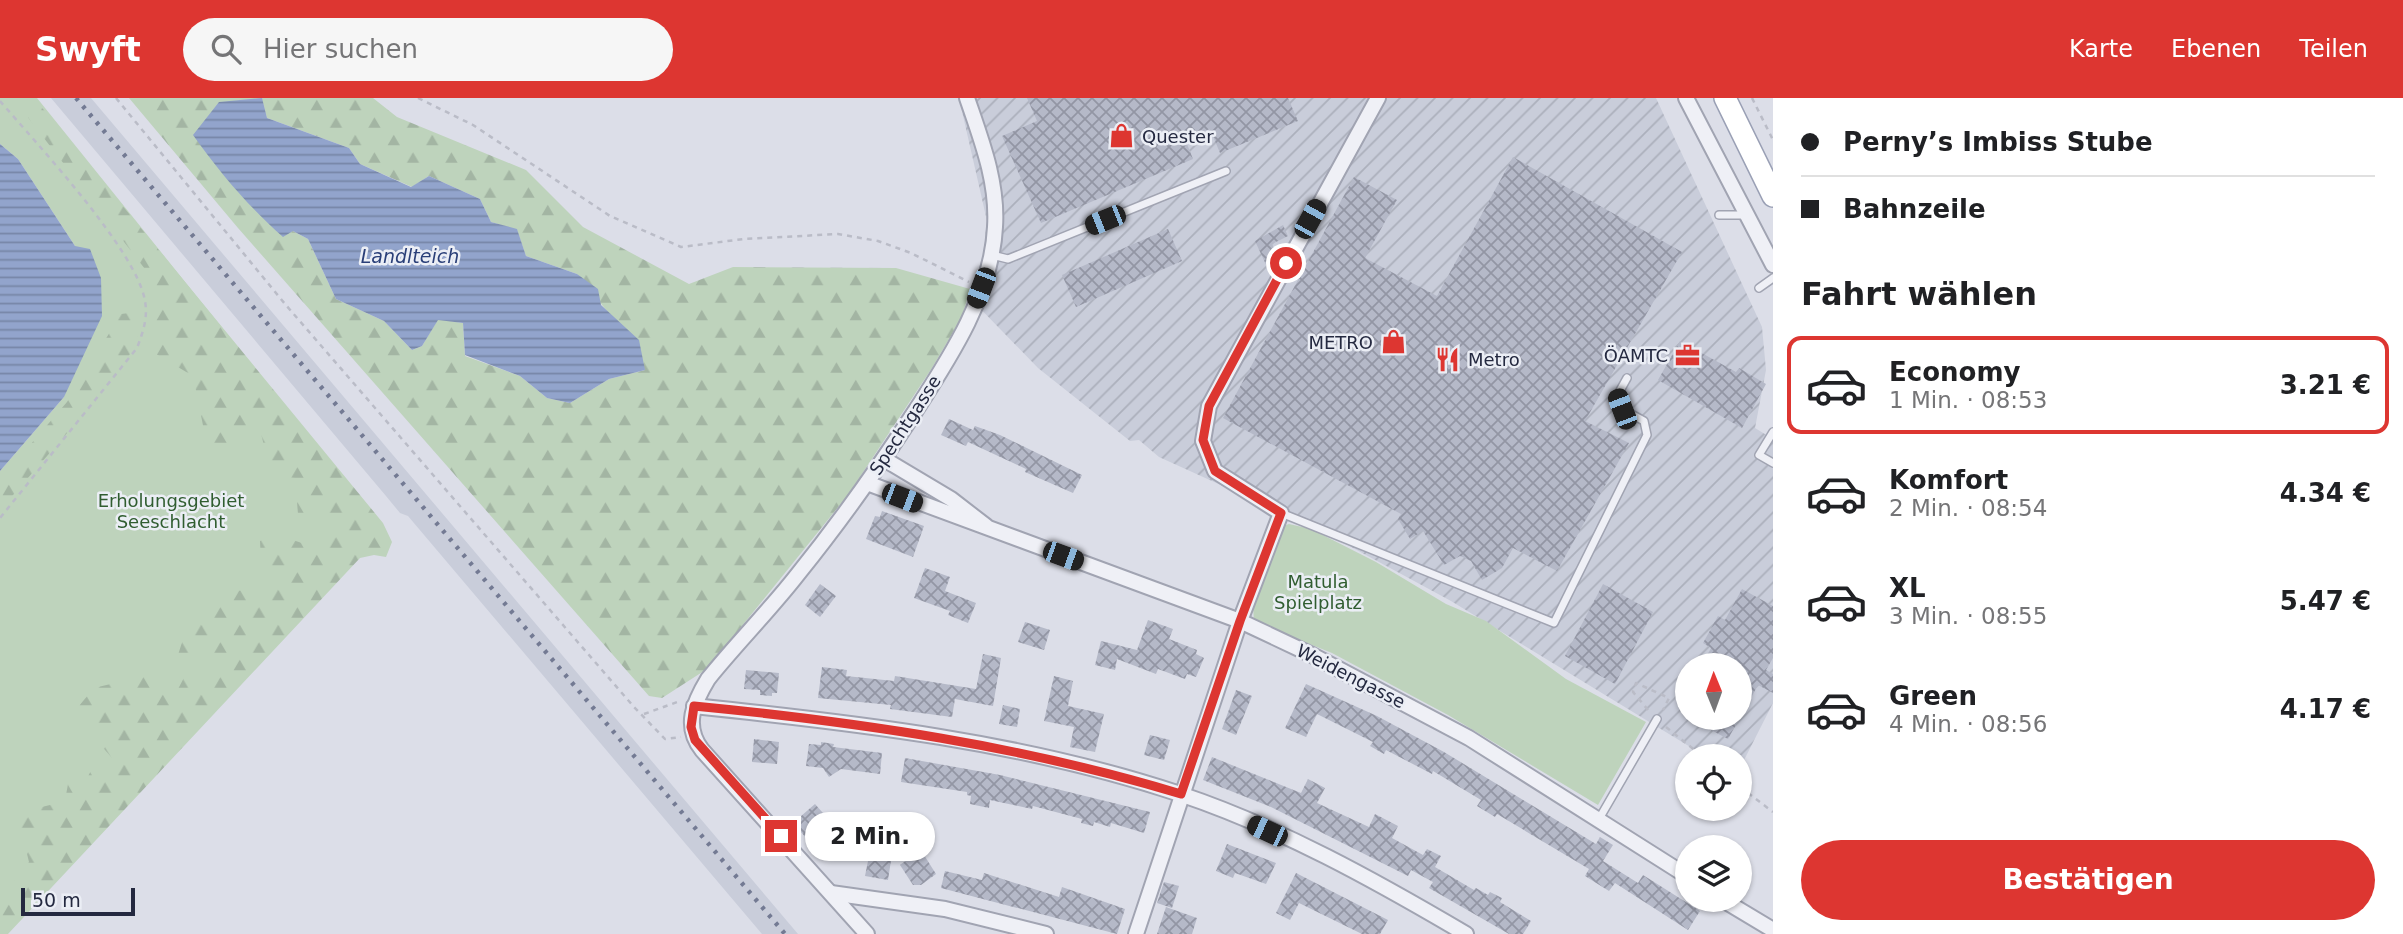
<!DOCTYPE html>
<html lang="de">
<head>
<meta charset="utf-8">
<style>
  body { margin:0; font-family:"DejaVu Sans",sans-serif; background:#f6f6f6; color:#202124; height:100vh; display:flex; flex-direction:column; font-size:26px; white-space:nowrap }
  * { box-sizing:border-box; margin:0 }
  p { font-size:23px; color:#757577 }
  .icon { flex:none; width:38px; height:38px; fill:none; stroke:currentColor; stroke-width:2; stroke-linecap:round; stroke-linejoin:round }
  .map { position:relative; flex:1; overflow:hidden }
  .panel { display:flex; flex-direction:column; background:#fff; width:630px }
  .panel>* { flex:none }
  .guide { display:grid; align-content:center; height:154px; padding:0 28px; background:#fff }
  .needle { width:46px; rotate:359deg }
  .buttons { position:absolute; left:1675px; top:555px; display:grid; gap:14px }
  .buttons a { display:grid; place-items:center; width:77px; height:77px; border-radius:50%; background:#fff; box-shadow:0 2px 5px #0004; font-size:35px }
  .scale { position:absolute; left:21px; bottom:18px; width:114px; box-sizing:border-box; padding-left:7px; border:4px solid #242940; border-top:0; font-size:19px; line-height:24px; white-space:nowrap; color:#242940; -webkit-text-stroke:5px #ebeef5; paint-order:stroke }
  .end { position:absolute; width:32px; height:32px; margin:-16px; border:9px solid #dd3631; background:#fff; box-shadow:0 0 0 4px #fff }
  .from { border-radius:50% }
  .bubble { position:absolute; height:49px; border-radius:24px; background:#fff; box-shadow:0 2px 5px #0004; font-size:23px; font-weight:600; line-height:49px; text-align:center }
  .car { position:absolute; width:21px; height:42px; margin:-21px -10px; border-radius:9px; box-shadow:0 0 5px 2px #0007; background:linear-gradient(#222 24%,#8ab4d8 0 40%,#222 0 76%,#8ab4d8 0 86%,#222 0) }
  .guide b { display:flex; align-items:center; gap:24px; height:66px; font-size:26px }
  .guide b+b { border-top:2px solid #e0e0e0 }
  .guide i { width:18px; height:18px; background:#202124 }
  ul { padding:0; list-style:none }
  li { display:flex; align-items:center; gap:21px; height:98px; margin:0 14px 10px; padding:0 14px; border:4px solid transparent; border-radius:14px }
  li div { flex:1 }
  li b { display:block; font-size:26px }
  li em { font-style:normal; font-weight:600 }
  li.current { border-color:#dd3631 }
  li>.icon { width:63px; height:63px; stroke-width:1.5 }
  h2 { padding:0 28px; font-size:32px; line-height:84px }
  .primary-button { display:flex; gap:14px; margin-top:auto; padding:14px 28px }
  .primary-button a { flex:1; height:80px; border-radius:42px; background:#dd3631; color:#fff; font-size:28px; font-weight:600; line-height:80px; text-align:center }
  header { display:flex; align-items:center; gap:42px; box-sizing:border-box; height:98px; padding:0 35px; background:#dd3631; color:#fff }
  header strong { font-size:33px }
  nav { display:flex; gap:38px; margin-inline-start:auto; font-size:24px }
  .search { width:490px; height:63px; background:#f6f6f6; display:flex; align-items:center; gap:18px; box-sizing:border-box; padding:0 24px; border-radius:38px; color:#757577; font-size:26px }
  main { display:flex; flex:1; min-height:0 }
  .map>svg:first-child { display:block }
  .built { fill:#c9cdda }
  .industrial { fill:url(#industrial-furrows); fill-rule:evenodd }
  .green { fill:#bed3bc }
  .forest { fill:url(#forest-firs); fill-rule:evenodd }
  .water { fill:url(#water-rules) }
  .building { fill:url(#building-cross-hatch) }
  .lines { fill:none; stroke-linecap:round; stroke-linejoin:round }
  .lane-casing { stroke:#a1a4b2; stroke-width:10 }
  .street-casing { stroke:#a1a4b2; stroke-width:18 }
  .primary-casing { stroke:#9aa0b5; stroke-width:24 }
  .path { stroke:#babcc7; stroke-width:2.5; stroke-dasharray:5 5; stroke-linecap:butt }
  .lane { stroke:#eff0f6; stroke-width:7 }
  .street { stroke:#eff0f6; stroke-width:14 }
  .primary { stroke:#fff; stroke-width:21 }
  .rail { stroke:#737a93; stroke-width:4.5; stroke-dasharray:3.5 7; stroke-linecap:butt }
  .route { stroke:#dd3631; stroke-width:9 }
  .labels { text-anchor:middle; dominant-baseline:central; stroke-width:5; stroke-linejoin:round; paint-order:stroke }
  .poi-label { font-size:18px; fill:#242940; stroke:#ebeef5; text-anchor:start }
  .street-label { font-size:18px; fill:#242940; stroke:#ebeef5 }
  .park-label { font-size:18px; fill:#305d30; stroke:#ebeef5 }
  .water-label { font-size:19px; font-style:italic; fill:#2a3f78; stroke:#ebeef5 }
</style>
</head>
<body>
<header>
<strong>Swyft</strong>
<div class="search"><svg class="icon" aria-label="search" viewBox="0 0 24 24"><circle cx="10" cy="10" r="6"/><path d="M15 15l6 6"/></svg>Hier suchen</div>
<nav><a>Karte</a><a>Ebenen</a><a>Teilen</a></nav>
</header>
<main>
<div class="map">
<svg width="1773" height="836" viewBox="0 0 1773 836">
  <defs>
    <pattern id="industrial-furrows" width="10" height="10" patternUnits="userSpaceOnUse" patternTransform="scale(1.75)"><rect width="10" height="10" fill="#c9cdda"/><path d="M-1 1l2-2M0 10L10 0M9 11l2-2" fill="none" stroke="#acb0bc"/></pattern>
    <pattern id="forest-firs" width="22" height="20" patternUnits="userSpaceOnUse" patternTransform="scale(1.75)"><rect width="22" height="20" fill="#bed3bc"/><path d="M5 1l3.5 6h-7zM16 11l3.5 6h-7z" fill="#a3b5a3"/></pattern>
    <pattern id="water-rules" width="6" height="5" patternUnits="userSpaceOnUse" patternTransform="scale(1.75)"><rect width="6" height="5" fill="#92a4cc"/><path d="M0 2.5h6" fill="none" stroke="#7786a7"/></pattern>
    <pattern id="building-cross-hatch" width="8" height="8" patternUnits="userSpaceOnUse" patternTransform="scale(1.75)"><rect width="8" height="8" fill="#b5b9c8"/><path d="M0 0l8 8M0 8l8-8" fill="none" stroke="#9396a4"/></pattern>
  </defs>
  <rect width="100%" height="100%" fill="#dcdee8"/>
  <polygon class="built" points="51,0 91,0 798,836 762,836 408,418 400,415 386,398"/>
  <path class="industrial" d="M959,0H1656L1762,229L1766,272L1755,330L1773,341V605L1740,670V658H1705L1451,503L1318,431L1159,359L1139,342L1130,343L1038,270L970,200L983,157L987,123ZM1687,567H1740V620H1687Z"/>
  <g class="green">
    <polygon points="0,0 37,0 376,421 0,822 0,373 64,299 75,148 18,61 0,46"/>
    <polygon points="1289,426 1311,431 1376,464 1446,506 1486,523 1566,581 1646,624 1598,707 1448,617 1332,555 1254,524 1253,507 1283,428"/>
  </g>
  <g class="forest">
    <polygon points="13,0 34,0 383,425 392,444 386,459 374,457 360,460 8,836 0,836 0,790 9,790 29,764 17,715 50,707 64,708 68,686 85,684 94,667 112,660 73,615 94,590 148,577 177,593 187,574 216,573 203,561 178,557 184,538 230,493 276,491 261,464 260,443 274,436 305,446 335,436 324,413 298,416 295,380 272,378 260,332 227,346 207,347 193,278 151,253 156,217 155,184"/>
    <path d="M129,0H373L397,19L526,72L583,129L689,186L733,169L896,170L970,191L962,219L932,270L848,397L707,571L662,600L649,598L238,130ZM262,0L267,20L349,50L360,66L412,89L429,78L480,101L491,124L517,132L526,158L577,176L615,223L645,272L609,281L570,305L547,300L520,278L465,258L463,225L438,221L422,248L412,252L384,223L336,201L308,141L293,133Z"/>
    <polygon points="138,214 140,228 134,251 81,319 0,412 0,382 67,304 121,216"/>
  </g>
  <g class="water">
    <path d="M262,0L267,20L349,50L360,66L411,89L429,78L480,101L491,124L517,131L526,158L577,176L598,191L601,207L639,242L645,272L609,281L570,305L547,300L520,278L465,257L463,225L438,222L422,248L412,252L384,223L336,201L308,141L293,133L283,139C248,108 220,75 193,37L219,4Z"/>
    <polygon points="0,46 18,61 75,148 90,151 101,180 102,218 64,299 0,373"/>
  </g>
  <g class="building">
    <polygon points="1027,0 1288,0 1298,23 1220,55 1210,31 1185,41 1193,61 1041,125 1002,38 1037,23"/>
    <polygon points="1513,59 1682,154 1585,323 1629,345 1557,473 1513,450 1502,470 1482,482 1471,463 1460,458 1444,467 1423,433 1410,441 1398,421 1401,416 1223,320 1354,79 1397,102 1365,160 1437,198"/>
    <polygon points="1283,127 1288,138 1272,146 1277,156 1268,171 1255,143"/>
    <polygon points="1168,131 1182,163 1076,209 1062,177"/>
    <polygon points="1680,243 1736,274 1739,270 1766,286 1742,330 1658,282"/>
    <polygon points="949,321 973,332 975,328 1000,337 1082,377 1073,395 1025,374 1026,371 968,344 966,348 941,337"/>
    <polygon points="882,413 924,428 913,459 866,441 875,418 880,419"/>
    <polygon points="925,470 950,479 945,493 976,505 968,525 948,517 950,513 914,500"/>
    <polygon points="820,486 836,498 820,519 805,507"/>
    <polygon points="1603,486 1653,514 1615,586 1565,558"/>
    <polygon points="1742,491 1773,508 1773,560 1766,572 1773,576 1773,595 1758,587 1728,641 1688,620 1740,620 1740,567 1702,567 1711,550 1703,545 1718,518 1725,522"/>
    <polygon points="1148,522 1173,531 1169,541 1197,552 1196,556 1204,560 1196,579 1187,576 1185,581 1158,571 1156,576 1117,561 1115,572 1095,567 1101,543 1137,552"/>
    <polygon points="1025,524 1050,532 1044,552 1018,544"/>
    <polygon points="983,556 1001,560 993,608 955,601 952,619 890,611 891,607 818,600 822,569 847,572 846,578 894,583 895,578 976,591"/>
    <polygon points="746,572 779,575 777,595 772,595 772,598 760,597 760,592 744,591"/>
    <polygon points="1054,578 1073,583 1068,608 1104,616 1095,654 1070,649 1074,629 1044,623"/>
    <polygon points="1306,586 1377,618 1444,654 1596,746 1600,739 1613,747 1603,763 1638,785 1643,777 1700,813 1688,832 1615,785 1609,793 1585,778 1589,771 1497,716 1495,719 1477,708 1481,702 1433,673 1432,676 1386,652 1384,656 1370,648 1373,644 1317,616 1306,639 1285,630"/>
    <polygon points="1236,592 1252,598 1236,637 1222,631"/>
    <polygon points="1003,607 1020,611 1017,629 999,626"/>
    <polygon points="1150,637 1170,642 1164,662 1144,657"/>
    <polygon points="754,641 779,644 777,666 752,664"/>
    <polygon points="821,644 834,646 833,649 882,655 880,676 841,671 829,679 823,670 806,668 809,646 821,647"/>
    <polygon points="1212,659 1301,695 1308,681 1325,690 1317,705 1369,729 1375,716 1398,728 1392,740 1423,757 1427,751 1441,758 1435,769 1474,792 1476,790 1488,797 1490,794 1502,800 1500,804 1531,823 1523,836 1509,836 1429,790 1433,784 1411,772 1408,778 1271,709 1203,682"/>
    <polygon points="905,660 1000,677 1150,714 1144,735 1111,725 1110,729 1094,724 1093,728 1081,725 1082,721 1033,708 1032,711 990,702 989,710 970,706 971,698 967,697 967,694 901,684"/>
    <polygon points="815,706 830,723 808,742 793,725"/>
    <polygon points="1227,746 1276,765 1266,786 1235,775 1233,780 1216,773"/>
    <polygon points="870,753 892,756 888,782 865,778"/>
    <polygon points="915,756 924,757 936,776 921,787 913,787 900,767"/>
    <polygon points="945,773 982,782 984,775 1059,799 1062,789 1125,811 1117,836 941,790"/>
    <polygon points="1296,775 1388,822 1380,836 1362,836 1299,805 1290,822 1276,815"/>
    <polygon points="1164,784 1179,788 1172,810 1157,805"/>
    <polygon points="1166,809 1197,820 1192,836 1157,836"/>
  </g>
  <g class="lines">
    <defs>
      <g id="lane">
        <polyline points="1719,117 1746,117"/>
        <polyline points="992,157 1008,161 1226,73"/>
        <polyline points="1759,190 1773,180"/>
        <polyline points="1773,334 1759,357 1773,365"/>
        <polyline points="1281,415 1554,525 1647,337 1644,323 1622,311 1617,298 1627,280"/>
        <polyline points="1599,721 1657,621"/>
      </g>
      <g id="street">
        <polyline points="1686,0 1773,167"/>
        <polyline points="884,361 951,401 986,428"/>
        <polyline points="867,385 1240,523 1312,557 1469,640 1687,778"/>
        <path d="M694,608C857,625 1024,644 1180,696C1279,729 1376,783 1466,836"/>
        <polyline points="831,795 945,811 1046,836"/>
        <polyline points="1723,802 1773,832"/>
        <path d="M867,836L702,652C683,628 694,604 708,581C737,545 770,512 798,476C840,424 879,369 916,312C951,258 992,195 995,129C998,84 981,41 967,0"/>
        <polyline points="1136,836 1240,523 1281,415 1215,373 1203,343 1209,308 1378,0"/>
      </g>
      <polyline id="primary" points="1725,0 1773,98"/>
    </defs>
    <use href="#lane" class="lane-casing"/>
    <use href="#street" class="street-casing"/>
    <use href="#primary" class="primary-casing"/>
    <g class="path">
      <polyline points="116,0 285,206 634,609 665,641 681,639"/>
      <polyline points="418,0 473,27 610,118 681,149 744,141 838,136 878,143 911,155 969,184"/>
      <polyline points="1752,0 1773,42"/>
      <path d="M0,3C36,45 137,153 145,203C148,220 143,234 137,250L0,420"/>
      <polyline points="1648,612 1633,594 1636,585 1669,600 1663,612"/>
      <polyline points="644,616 680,603"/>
      <polyline points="1666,629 1702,658"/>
      <polyline points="1740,689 1773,714"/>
    </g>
    <use href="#lane" class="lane"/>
    <use href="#street" class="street"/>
    <use href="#primary" class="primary"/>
    <polyline class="rail" points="76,0 785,836"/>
  </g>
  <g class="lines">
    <path class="route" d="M781,738L695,642L691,629L694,608C859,624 1023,648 1181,696L1240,523L1281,415L1215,373L1203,342L1209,308L1286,165"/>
  </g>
  <defs>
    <symbol id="shop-bare" viewBox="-9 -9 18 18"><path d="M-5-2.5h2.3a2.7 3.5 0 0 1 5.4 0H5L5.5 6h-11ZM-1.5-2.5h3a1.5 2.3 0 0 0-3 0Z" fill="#dd3631" stroke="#ebeef5" stroke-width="2.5" paint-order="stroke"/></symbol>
    <symbol id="office-bare" viewBox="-9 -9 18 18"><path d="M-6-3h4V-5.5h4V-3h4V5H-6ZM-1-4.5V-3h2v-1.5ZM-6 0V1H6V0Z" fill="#dd3631" stroke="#ebeef5" stroke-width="2.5" paint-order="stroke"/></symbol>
    <symbol id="restaurant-bare" viewBox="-9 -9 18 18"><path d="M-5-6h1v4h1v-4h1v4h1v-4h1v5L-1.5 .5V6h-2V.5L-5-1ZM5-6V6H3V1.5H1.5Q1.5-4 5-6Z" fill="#dd3631" stroke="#ebeef5" stroke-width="2.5" paint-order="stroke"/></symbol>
  </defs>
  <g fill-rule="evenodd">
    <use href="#shop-bare" x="1104" y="20" width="35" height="35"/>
    <use href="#shop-bare" x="1376" y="226" width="35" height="35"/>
    <use href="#office-bare" x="1670" y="240" width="35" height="35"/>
    <use href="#restaurant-bare" x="1430" y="244" width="35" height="35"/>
  </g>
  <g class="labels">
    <g class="poi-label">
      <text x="1142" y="38">Quester</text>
      <text x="1373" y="244" text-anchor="end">METRO</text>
      <text x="1668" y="257" text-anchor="end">ÖAMTC</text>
      <text x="1468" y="261">Metro</text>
    </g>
    <g class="street-label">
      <text transform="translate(905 327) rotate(-57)">Spechtgasse</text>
      <text transform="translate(1351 578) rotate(27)">Weidengasse</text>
    </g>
    <g class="park-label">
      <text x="171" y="402">Erholungsgebiet<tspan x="171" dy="21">Seeschlacht</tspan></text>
      <text x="1318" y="483">Matula<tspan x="1318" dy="21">Spielplatz</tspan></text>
    </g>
    <g class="water-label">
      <text x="410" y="158">Landlteich</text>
    </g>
  </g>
</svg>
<div class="buttons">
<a><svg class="needle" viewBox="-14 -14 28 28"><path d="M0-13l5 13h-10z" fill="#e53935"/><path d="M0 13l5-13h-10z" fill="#757577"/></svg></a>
<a><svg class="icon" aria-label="locate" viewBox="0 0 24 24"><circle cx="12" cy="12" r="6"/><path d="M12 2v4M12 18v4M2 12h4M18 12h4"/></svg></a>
<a><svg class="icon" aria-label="layers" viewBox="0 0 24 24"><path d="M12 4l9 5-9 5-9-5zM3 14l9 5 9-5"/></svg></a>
</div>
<div class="scale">50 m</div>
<i class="end from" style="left:1286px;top:165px"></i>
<i class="end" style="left:781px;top:738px"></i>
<div class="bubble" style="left:805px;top:714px;width:130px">2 Min.</div>
<i class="car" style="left:1310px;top:121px;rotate:29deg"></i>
<i class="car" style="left:1105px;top:122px;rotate:248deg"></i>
<i class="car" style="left:981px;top:190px;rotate:201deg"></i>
<i class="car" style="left:1622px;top:311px;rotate:339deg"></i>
<i class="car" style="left:902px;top:400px;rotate:111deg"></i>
<i class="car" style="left:1063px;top:458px;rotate:110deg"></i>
<i class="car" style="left:1267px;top:733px;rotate:295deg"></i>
</div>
<section class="panel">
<div class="guide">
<b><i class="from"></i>Perny’s Imbiss Stube</b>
<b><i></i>Bahnzeile</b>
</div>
<h2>Fahrt wählen</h2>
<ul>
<li class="current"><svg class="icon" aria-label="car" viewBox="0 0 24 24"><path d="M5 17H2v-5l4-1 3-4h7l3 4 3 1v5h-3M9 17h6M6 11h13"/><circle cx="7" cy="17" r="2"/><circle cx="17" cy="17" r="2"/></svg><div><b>Economy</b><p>1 Min. · 08:53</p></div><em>3.21 €</em></li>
<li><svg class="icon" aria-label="car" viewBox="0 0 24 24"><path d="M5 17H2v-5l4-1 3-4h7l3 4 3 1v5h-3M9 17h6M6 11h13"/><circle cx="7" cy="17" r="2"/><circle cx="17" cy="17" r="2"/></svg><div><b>Komfort</b><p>2 Min. · 08:54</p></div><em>4.34 €</em></li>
<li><svg class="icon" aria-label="car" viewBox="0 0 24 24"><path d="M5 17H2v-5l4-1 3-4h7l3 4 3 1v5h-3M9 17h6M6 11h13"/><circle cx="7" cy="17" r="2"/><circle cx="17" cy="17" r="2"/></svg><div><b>XL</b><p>3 Min. · 08:55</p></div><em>5.47 €</em></li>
<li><svg class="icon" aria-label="car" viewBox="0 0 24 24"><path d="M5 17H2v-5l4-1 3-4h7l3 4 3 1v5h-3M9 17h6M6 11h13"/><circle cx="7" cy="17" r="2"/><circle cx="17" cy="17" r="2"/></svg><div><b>Green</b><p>4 Min. · 08:56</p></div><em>4.17 €</em></li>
</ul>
<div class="primary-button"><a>Bestätigen</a></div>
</section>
</main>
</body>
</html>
